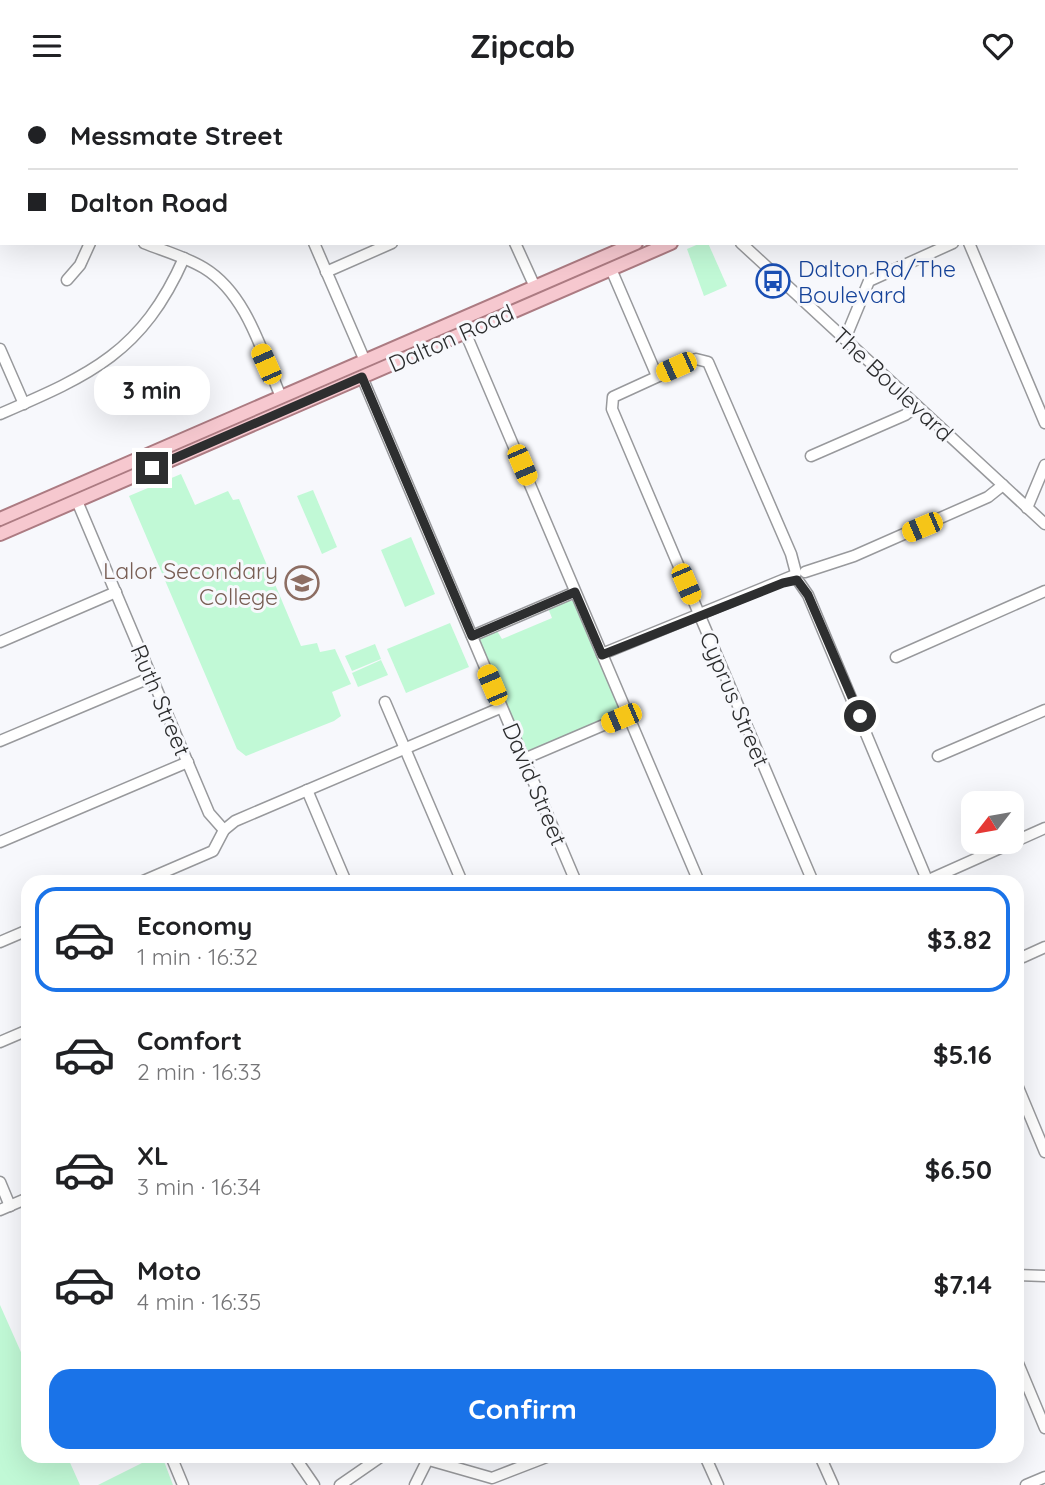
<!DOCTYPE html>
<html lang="en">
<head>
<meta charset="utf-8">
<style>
  body { margin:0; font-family:Quicksand,sans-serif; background:#f6f6f6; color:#202124; height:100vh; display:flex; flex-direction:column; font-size:26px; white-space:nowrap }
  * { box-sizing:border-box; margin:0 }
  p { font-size:23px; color:#757577 }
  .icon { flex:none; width:38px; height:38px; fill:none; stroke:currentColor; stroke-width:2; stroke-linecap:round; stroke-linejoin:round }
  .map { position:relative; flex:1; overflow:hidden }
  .side { position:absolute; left:21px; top:784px; width:1003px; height:588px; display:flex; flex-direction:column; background:#fff; border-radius:21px; box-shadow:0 7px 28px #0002 }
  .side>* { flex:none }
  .guide { position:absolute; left:0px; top:0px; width:1046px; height:154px; box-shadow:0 7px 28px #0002; display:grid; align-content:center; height:154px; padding:0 28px; background:#fff }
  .needle { width:46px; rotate:239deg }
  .controls { position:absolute; left:961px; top:700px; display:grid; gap:14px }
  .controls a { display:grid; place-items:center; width:63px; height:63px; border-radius:14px; background:#fff; box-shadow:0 7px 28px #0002; font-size:35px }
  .end { position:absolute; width:32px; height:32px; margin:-16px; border:9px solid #2d2e2f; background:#fff; box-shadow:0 0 0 4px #fff }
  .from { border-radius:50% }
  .bubble { position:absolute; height:49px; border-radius:21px; background:#fff; box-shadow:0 7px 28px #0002; font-size:23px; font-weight:700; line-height:49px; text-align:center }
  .car { position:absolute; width:21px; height:42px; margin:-21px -10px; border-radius:9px; box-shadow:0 0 5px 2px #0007; background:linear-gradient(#f5c518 24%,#345 0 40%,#f5c518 0 76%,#345 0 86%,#f5c518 0) }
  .guide b { display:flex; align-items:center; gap:24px; height:66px; font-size:26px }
  .guide b+b { border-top:2px solid #e0e0e0 }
  .guide i { width:18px; height:18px; background:#202124 }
  ul { padding:12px 0 0; list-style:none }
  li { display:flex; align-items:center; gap:21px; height:105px; margin:0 14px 10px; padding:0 14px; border:4px solid transparent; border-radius:21px }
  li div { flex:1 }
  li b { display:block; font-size:26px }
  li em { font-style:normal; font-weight:700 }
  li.on { border-color:#1a73e8 }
  li>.icon { width:63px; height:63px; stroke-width:1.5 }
  .action { display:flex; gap:14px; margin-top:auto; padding:14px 28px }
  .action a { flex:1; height:80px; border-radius:21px; background:#1a73e8; color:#fff; font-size:28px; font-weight:700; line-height:80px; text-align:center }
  header { display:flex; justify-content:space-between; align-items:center; height:91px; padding:0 28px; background:#fff; font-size:32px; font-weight:700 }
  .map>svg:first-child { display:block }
  .green { fill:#c1f9d6 }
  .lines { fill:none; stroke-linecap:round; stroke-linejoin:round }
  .minor-casing { stroke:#98999c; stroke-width:13 }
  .major-casing { stroke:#ac7b82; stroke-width:16 }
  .minor { stroke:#fff; stroke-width:10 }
  .major { stroke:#f6c8cf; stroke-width:12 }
  .route { stroke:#2d2e2f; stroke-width:9 }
  .labels { text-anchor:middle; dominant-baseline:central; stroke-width:6; stroke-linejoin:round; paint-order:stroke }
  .transit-label { font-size:23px; fill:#164399; stroke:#f7f8fc; text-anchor:start }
  .street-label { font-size:23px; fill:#2d2e2f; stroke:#f7f8fc }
  .education-label { font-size:23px; fill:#785e54; stroke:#f7f8fc; text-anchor:end }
</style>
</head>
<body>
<header><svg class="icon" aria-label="menu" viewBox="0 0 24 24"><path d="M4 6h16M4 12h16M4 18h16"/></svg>Zipcab<svg class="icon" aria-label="heart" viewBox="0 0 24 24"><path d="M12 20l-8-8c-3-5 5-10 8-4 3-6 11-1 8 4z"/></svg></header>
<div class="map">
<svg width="1045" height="1394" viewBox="0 0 1045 1394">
  <rect width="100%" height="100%" fill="#f7f8fc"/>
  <g class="green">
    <polygon points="701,152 708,152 727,195 704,205 687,158"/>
    <polygon points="181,383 195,414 228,400 233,409 239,408 301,555 317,552 320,561 335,558 351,593 332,601 341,625 334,630 246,665 237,658 129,405"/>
    <polygon points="313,399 337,456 322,463 297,405"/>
    <polygon points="411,446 435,503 405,516 381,459"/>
    <polygon points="563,510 575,510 620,619 618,623 527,660 505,615 479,549 496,538 502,548 552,527 548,517"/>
    <polygon points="450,532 469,576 406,602 387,558"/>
    <polygon points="375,553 381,568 352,580 345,565"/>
    <polygon points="381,569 388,584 358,596 352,582"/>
    <polygon points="0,1214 28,1277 28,1365 67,1365 80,1394 0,1394"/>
    <polygon points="156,1365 162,1365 173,1394 98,1394"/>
  </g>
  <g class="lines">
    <defs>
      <g id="minor">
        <polyline points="40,0 42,2"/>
        <polyline points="148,0 148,2"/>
        <polyline points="248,0 248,2"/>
        <polyline points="346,0 346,2"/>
        <polyline points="821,0 821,2"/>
        <polyline points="0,85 2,86"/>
        <path d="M144,152C164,160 186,166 204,177C247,203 262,262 281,306"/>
        <polyline points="314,152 365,270"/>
        <polyline points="515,152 535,196"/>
        <polyline points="741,152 1045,433"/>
        <polyline points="969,152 1045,332"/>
        <polyline points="611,178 657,285"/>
        <polyline points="326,181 392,152"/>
        <polyline points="67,189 80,174 90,152"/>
        <polyline points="465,241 699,791"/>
        <polyline points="845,248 869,190 953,152"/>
        <polyline points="0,258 24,313"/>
        <polyline points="362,286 576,791"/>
        <path d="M0,323C90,284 142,262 184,167"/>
        <polyline points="811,365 905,324 917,315"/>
        <polyline points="77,410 209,722 224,739"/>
        <polyline points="1027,417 1045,374"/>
        <polyline points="805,481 854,465 988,406 1003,394"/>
        <polyline points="796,482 791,463 708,271 696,268 613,306 612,318 813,791"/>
        <polyline points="799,491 808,504 925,784"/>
        <polyline points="472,545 575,501"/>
        <polyline points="0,551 116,501"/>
        <polyline points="602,563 795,484"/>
        <polyline points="896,566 1045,500"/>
        <polyline points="385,611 462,791"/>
        <polyline points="0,650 152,586"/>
        <polyline points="938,665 1045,619"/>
        <polyline points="524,668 627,624"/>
        <polyline points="307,699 346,791"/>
        <polyline points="0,751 188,671"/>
        <polyline points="933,787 1045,737"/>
        <polyline points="141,791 213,760 224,739 235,730 500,617"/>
        <polyline points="0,851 28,839"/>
        <polyline points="1023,866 1045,856"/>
        <polyline points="0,951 28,939"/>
        <polyline points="1017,994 1045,1061"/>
        <polyline points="0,1091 10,1115"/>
        <polyline points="0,1119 28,1107"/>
        <polyline points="1017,1184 1045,1185"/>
        <polyline points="1017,1270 1045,1337"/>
        <polyline points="171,1365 183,1394"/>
        <polyline points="294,1365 314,1394"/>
        <polyline points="705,1365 718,1394"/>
        <polyline points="820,1365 833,1394"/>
        <polyline points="429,1369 492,1387 549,1365"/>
        <polyline points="340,1394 382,1365"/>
        <polyline points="415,1394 427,1370"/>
        <polyline points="1026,1394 1045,1386"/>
      </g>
      <g id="major">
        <polyline points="463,0 473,0"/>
        <polyline points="514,0 521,2"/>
        <polyline points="982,2 986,0"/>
        <polyline points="1016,2 1020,0"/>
        <polyline points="0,428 636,152"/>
        <polyline points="0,443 671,152"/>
      </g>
    </defs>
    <use href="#minor" class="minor-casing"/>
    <use href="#major" class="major-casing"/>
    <use href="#minor" class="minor"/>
    <use href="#major" class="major"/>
  </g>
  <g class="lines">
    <polyline class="route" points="152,377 362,286 472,545 575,501 602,564 783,492 797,489 808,504 860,625"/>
  </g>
  <defs>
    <symbol id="bus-ring" viewBox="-11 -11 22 22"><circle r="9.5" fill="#f7f8fc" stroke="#1a4fb4" stroke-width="1.5"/><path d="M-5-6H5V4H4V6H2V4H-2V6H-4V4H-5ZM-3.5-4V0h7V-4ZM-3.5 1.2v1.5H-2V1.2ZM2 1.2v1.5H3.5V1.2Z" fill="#1a4fb4"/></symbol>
    <symbol id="school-ring" viewBox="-11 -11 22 22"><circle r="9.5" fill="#f7f8fc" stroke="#8d6e63" stroke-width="1.5"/><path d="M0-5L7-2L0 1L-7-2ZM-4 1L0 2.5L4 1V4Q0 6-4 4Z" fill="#8d6e63"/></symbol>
  </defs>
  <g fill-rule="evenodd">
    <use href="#bus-ring" x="754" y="171" width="38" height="38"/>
    <use href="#school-ring" x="283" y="473" width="38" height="38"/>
  </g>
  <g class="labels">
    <g class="transit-label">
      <text x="798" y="177">Dalton Rd/The<tspan x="798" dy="26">Boulevard</tspan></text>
    </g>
    <g class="street-label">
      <text transform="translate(451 247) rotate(-24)">Dalton Road</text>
      <text transform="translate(893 293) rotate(43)">The Boulevard</text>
      <text transform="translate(735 608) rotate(67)">Cyprus Street</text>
      <text transform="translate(161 609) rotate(67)">Ruth Street</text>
      <text transform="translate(535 693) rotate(67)">David Street</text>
    </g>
    <g class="education-label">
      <text x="278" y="479">Lalor Secondary<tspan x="278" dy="26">College</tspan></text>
    </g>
  </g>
</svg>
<div class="controls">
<a><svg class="needle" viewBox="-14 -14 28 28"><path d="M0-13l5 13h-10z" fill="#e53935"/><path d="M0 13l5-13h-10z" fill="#757577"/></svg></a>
</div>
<i class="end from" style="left:860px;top:625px"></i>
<i class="end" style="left:152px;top:377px"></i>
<div class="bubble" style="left:94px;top:275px;width:116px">3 min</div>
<i class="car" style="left:266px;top:273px;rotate:336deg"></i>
<i class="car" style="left:676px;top:276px;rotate:246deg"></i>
<i class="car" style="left:522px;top:374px;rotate:157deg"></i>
<i class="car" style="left:922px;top:436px;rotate:247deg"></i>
<i class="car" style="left:686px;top:493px;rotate:157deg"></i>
<i class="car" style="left:492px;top:594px;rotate:337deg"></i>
<i class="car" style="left:621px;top:627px;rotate:247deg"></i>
<div class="guide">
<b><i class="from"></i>Messmate Street</b>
<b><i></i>Dalton Road</b>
</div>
<section class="side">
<ul>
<li class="on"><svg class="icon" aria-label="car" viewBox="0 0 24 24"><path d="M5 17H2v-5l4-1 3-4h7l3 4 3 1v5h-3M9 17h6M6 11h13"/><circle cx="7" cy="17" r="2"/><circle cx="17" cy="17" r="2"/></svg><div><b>Economy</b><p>1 min · 16:32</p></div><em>$3.82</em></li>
<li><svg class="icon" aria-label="car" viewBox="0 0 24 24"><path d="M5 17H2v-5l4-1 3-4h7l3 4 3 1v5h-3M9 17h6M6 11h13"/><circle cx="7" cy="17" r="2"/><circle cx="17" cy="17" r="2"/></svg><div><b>Comfort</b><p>2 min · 16:33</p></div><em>$5.16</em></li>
<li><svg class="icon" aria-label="car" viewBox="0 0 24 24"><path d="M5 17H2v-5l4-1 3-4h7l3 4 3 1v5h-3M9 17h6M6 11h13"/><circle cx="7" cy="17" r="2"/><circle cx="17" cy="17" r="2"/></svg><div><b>XL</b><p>3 min · 16:34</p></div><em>$6.50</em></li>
<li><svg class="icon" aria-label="car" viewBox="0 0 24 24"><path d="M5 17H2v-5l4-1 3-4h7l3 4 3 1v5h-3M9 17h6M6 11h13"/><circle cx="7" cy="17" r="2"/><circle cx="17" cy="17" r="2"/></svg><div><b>Moto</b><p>4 min · 16:35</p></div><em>$7.14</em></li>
</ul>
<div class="action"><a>Confirm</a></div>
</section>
</div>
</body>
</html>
